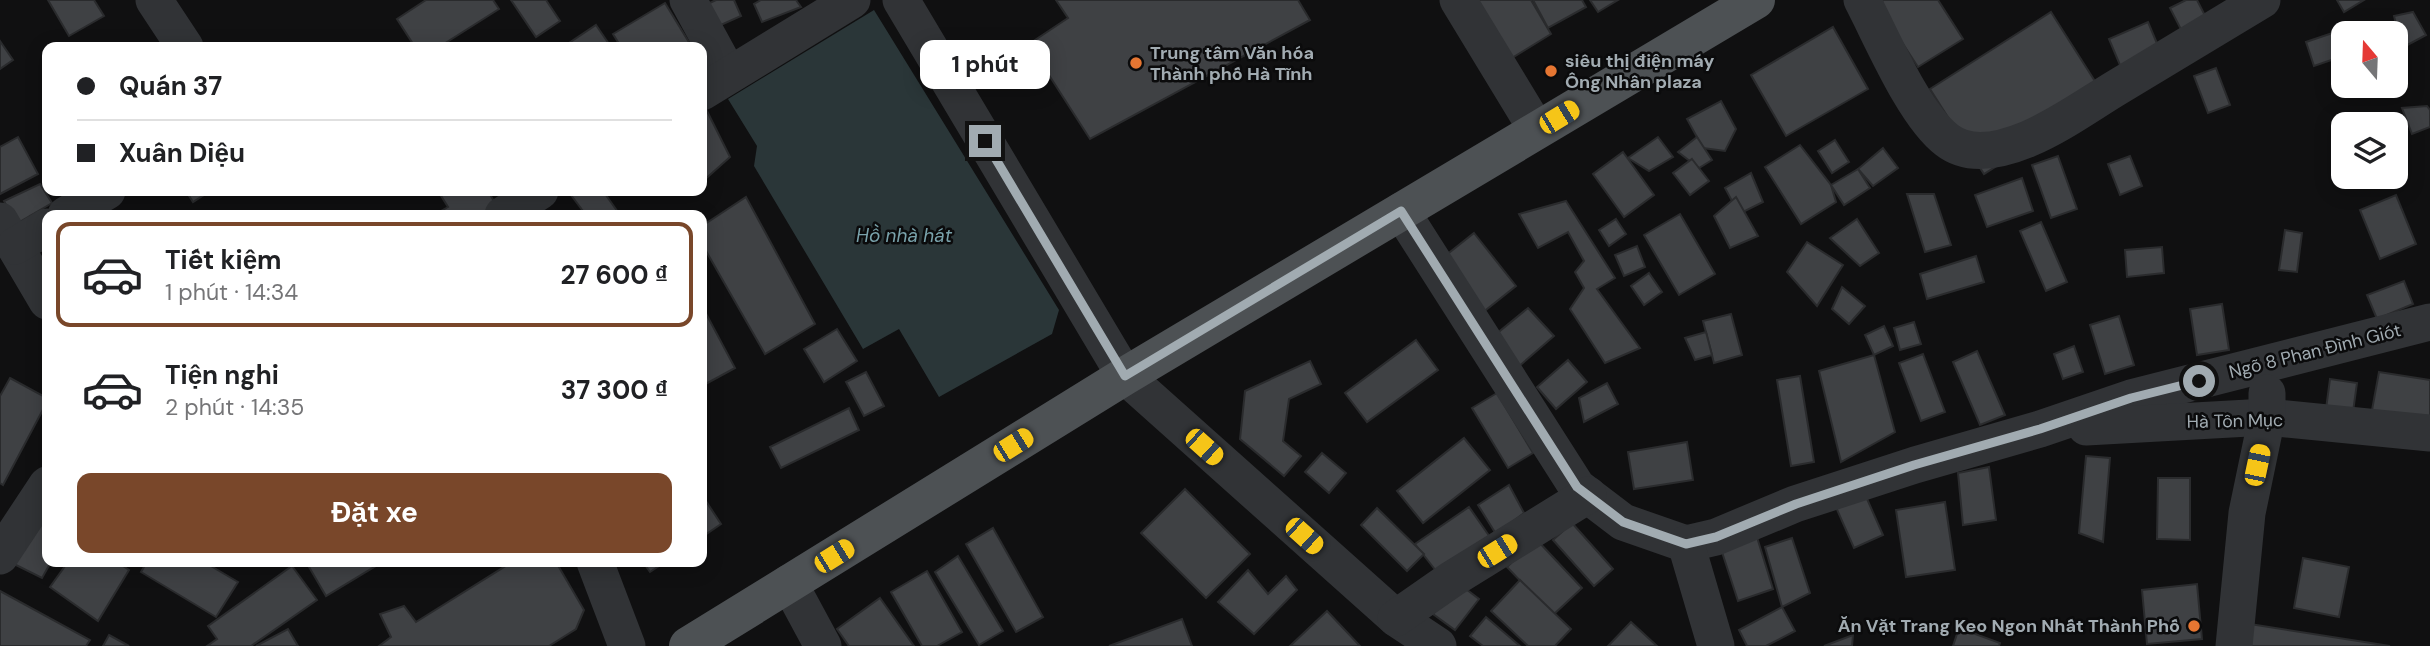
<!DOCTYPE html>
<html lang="vi">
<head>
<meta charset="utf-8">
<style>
  body { margin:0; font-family:"DM Sans",sans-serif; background:#f6f6f6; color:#202124; height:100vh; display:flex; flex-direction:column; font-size:26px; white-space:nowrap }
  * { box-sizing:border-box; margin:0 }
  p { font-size:23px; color:#757577 }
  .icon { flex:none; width:38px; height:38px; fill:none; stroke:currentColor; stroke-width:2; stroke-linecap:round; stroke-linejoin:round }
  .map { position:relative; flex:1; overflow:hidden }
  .drawer { position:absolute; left:42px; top:210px; width:665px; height:357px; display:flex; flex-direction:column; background:#fff; border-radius:14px; box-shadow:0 4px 18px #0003 }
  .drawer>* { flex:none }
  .hud { position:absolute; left:42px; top:42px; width:665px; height:154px; border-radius:14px; box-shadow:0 4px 18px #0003; display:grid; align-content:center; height:154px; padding:0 35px; background:#fff }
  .needle { width:46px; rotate:341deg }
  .fabs { position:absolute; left:2331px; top:21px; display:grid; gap:14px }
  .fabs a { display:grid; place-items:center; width:77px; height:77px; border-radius:14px; background:#fff; box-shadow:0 4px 18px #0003; font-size:35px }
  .end { position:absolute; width:32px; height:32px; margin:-16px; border:9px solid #a1abb1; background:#111; box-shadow:0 0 0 4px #111 }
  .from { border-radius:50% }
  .bubble { position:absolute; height:49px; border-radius:14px; background:#fff; box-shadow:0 4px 18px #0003; font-size:23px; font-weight:700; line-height:49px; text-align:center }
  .car { position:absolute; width:21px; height:42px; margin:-21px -10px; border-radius:9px; box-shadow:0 0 5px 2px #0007; background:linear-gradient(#f5c518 24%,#345 0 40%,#f5c518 0 76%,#345 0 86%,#f5c518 0) }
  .hud b { display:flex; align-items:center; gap:24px; height:66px; font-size:26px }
  .hud b+b { border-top:2px solid #e0e0e0 }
  .hud i { width:18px; height:18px; background:#202124 }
  ul { padding:12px 0 0; list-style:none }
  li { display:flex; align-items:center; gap:21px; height:105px; margin:0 14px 10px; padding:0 21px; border:4px solid transparent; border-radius:14px }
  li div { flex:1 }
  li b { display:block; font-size:26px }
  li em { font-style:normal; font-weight:700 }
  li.active { border-color:#79472a }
  li>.icon { width:63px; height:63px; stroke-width:1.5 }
  .action { display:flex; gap:14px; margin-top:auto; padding:14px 35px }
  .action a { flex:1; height:80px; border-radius:14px; background:#79472a; color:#fff; font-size:28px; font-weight:700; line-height:80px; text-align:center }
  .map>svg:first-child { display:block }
  .water { fill:#2a3638 }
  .building { fill:#3f4144; stroke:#2a2b2d; stroke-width:2 }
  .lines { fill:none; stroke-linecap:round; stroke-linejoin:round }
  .minor { stroke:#313336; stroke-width:37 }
  .major { stroke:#4d5154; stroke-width:38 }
  .route { stroke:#a1abb1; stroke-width:9 }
  .poi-dot { fill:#e67632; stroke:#0b0b0c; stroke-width:2.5 }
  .labels { text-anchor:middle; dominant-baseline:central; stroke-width:5; stroke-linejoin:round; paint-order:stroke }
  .poi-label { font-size:18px; font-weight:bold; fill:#a1abb1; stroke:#0b0b0c; text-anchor:start }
  .street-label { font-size:18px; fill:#a1abb1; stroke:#0b0b0c }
  .water-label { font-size:19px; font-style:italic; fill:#79a2ab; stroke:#0b0b0c }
</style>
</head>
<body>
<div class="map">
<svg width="2430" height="646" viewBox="0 0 2430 646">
  <rect width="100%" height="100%" fill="#101011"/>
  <polygon class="water" points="874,10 1059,310 1052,334 939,397 899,329 863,349 754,166 757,146 728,99"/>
  <g class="building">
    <polygon points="48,0 94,0 104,16 69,36"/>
    <polygon points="426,0 493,0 499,9 439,47 415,47 397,19"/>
    <polygon points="511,0 546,0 560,21 536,37"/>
    <polygon points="716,0 734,0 741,16 712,29 701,7"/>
    <polygon points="761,0 796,0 801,7 762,22 754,4"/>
    <polygon points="1056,0 1298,0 1310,20 1090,139 1029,44 1068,18"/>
    <polygon points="1470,0 1531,0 1551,34 1507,61"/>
    <polygon points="1533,0 1582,0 1586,7 1548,28"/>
    <polygon points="1590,0 1618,0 1598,12"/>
    <polygon points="1884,0 1938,0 1963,39 1918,67 1877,4"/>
    <polygon points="2186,0 2197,0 2215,35 2190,47 2170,8"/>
    <polygon points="2337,0 2364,0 2344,12"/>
    <polygon points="665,3 690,44 685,47 621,47 613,34"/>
    <polygon points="2051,12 2105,97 1984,174 1930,89"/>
    <polygon points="2413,12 2426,35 2402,48 2394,16"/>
    <polygon points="2148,22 2164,60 2125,77 2109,39"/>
    <polygon points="596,25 611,47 563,47"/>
    <polygon points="2353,26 2355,33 2343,33 2343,56 2314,66 2306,42"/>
    <polygon points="1833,27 1868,89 1786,136 1751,75"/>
    <polygon points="0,41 13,60 0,69"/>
    <polygon points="2216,68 2230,105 2208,113 2194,76"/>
    <polygon points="1721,101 1736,129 1725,151 1703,148 1687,119"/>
    <polygon points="2427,106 2430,110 2430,127 2412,134 2402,108"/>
    <polygon points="705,107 730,157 702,182 702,109"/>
    <polygon points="18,137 38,174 0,194 0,147"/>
    <polygon points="1658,137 1673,157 1649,171 1628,158"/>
    <polygon points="1697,137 1712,160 1699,168 1678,152"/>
    <polygon points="1835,140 1849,162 1832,173 1818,151"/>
    <polygon points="1800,145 1831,185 1836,202 1801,224 1765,167"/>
    <polygon points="1883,148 1898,168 1873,186 1858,169"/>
    <polygon points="1623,152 1654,195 1624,217 1593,174"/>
    <polygon points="2058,156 2077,209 2051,218 2032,165"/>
    <polygon points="2130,156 2142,186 2120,195 2108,164"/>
    <polygon points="1692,159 1709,181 1690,195 1673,173"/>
    <polygon points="1858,169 1870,188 1844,205 1831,185"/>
    <polygon points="1751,173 1763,202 1739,214 1725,188"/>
    <polygon points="2022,178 2033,211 1987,227 1975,195"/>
    <polygon points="40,184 52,203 16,224 4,201"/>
    <polygon points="186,191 210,191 193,202"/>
    <polygon points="438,191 488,191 498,208 485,215 434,215 448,207"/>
    <polygon points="568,191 603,191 620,215 586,215"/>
    <polygon points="1907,194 1934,194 1951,245 1925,252"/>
    <polygon points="2396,195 2416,244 2380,259 2360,210"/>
    <polygon points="746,197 815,324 765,354 702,244 702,226"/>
    <polygon points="1736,197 1758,236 1730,248 1714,216"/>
    <polygon points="1566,201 1615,278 1597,289 1640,348 1605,363 1570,309 1584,288 1575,272 1584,261 1568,232 1538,248 1519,214"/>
    <polygon points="1680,214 1715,274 1679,295 1644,235"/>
    <polygon points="1616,219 1626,234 1609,246 1599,230"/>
    <polygon points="1857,219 1879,253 1860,266 1830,238"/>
    <polygon points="2041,222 2067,282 2046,291 2020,231"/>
    <polygon points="2285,230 2302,233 2297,272 2279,270"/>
    <polygon points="1474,233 1516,286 1482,313 1440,260"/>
    <polygon points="1807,242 1843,265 1817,306 1787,272"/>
    <polygon points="1637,246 1645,267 1624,276 1615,255"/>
    <polygon points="2162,247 2164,273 2127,277 2125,250"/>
    <polygon points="1976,256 1984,282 1927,299 1920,274"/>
    <polygon points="1649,273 1662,292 1644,305 1631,286"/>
    <polygon points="2404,281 2413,304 2377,319 2367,295"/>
    <polygon points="1842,287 1865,306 1849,324 1832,309"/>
    <polygon points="2222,304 2229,350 2197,355 2190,309"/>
    <polygon points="702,306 735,368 702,386"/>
    <polygon points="1528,308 1554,336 1517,368 1495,335"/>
    <polygon points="1731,314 1742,355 1714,363 1703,321"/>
    <polygon points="2119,316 2134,365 2105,374 2090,325"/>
    <polygon points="1914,322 1921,344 1900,350 1894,328"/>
    <polygon points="1884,326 1893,346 1874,355 1865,335"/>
    <polygon points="837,329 857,361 824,382 804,349"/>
    <polygon points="1706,332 1712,355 1695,360 1685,338"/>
    <polygon points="1416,340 1438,370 1367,422 1345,393"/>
    <polygon points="2074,346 2083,372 2063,379 2054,354"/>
    <polygon points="1977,351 2005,415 1980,425 1953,362"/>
    <polygon points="1923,354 1945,412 1921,421 1899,363"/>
    <polygon points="1874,355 1895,432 1841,462 1819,371"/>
    <polygon points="1568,360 1587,382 1556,409 1537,387"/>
    <polygon points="1310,361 1321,384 1289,399 1283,441 1301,456 1284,476 1240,439 1245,391"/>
    <polygon points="866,372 884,406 864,416 846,382"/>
    <polygon points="2379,372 2430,380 2430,431 2370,421"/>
    <polygon points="1800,376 1814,462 1791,466 1777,380"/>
    <polygon points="10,378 47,398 47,402 3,485 0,483 0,396"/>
    <polygon points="2330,379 2357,383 2353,412 2326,409"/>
    <polygon points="1607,383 1618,404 1584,422 1579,398"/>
    <polygon points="1497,393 1533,453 1508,468 1472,408"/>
    <polygon points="849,408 859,430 781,468 770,447"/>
    <polygon points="1464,438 1490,470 1423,523 1397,491"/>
    <polygon points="1687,442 1693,480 1634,489 1628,452"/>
    <polygon points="1322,453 1346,473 1329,493 1305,472"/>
    <polygon points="2086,456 2110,458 2103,542 2079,533"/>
    <polygon points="1989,467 1996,520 1963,525 1958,473"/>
    <polygon points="2158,478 2190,478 2190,540 2157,539"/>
    <polygon points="1509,485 1524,513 1496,534 1478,505"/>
    <polygon points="1185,489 1250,554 1206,598 1141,533"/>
    <polygon points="1864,492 1883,535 1854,548 1835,505"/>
    <polygon points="702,495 721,524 702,537"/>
    <polygon points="1945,502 1955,570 1906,577 1896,510"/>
    <polygon points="1469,507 1492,540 1440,576 1415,544"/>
    <polygon points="1377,508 1424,554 1407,571 1361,525"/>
    <polygon points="47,513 47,562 51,562 42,578 12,563"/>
    <polygon points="1572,523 1613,569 1594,586 1553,540"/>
    <polygon points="993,528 1043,617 1016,632 966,544"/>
    <polygon points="1756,534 1773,589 1738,601 1720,546"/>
    <polygon points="1792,538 1810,593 1782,607 1765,547"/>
    <polygon points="1536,539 1582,588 1553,615 1507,567"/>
    <polygon points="958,556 1003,631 979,645 935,572"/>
    <polygon points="2303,558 2349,567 2339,617 2294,608"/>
    <polygon points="68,562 117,562 129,570 98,621 50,587"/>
    <polygon points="147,562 204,562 238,582 216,617 141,572"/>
    <polygon points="318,562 378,562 379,564 326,596 309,567"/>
    <polygon points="512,562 556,562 584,610 576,629 549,646 379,646 391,637 380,614 404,606 416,622"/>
    <polygon points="643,562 665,562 650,572"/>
    <polygon points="292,566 317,600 251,646 207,646 217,639 208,626"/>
    <polygon points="1248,570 1268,594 1286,576 1297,590 1254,634 1218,602"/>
    <polygon points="927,571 962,632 937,646 922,646 891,592"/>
    <polygon points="1520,580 1571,629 1555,646 1528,646 1491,611"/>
    <polygon points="1458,583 1479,599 1455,630 1433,614"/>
    <polygon points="2197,584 2202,639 2147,644 2142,590"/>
    <polygon points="0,591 90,640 86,646 0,646"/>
    <polygon points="880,598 914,646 849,646 837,629"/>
    <polygon points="1782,607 1795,631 1766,646 1747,646 1739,630"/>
    <polygon points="1327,611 1360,646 1290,646"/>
    <polygon points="1486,617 1520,646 1483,646 1470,636"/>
    <polygon points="1182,619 1192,646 1109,646"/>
    <polygon points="1631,622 1657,646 1608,646"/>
    <polygon points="2250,624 2390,646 2247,646"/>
    <polygon points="1959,628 2000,643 1999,646 1953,646"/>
    <polygon points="288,629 298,646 256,646"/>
    <polygon points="109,635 129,646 103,646"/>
    <polygon points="1853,635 1852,646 1824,646"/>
  </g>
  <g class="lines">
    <g class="minor">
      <polyline points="154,0 185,47"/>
      <polyline points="688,0 729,75"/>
      <polyline points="901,0 1125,376 1396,618 1438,646"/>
      <polyline points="1458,0 1537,130"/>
      <path d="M1862,0C1882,38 1914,115 1947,140C1970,158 2004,149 2028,139C2059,126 2088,105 2116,88C2165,59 2213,29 2262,0"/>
      <polyline points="702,92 852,0"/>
      <polyline points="1401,211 1577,487 1623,522 1686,544 1716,537 1795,504 1915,465 2040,429 2131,398 2430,322"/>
      <polyline points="66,215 107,191"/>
      <polyline points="503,215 540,191"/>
      <polyline points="0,221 47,301"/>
      <polyline points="15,246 47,227"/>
      <polyline points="2086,427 2267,417 2430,433"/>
      <polyline points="1686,544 1716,646"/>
      <polyline points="0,556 47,485"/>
      <polyline points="595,562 627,646"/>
      <polyline points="789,583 823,646"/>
      <polyline points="1396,618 1452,579 1588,495"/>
      <polyline points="2234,646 2247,513 2267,417 2267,393"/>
    </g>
    <polyline class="major" points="688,646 1125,376 1756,0"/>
  </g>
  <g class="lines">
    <polyline class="route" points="985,141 1125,376 1401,211 1577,487 1623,522 1686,544 1716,537 1796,504 1914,465 2040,429 2131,398 2199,381"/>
  </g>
  <g class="poi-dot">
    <circle cx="1136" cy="63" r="7"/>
    <circle cx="1551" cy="71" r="7"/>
    <circle cx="2194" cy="626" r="7"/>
  </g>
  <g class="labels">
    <g class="poi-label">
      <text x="1150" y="53">Trung tâm Văn hóa<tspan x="1150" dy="21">Thành phố Hà Tĩnh</tspan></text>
      <text x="1565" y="61">siêu thị điện máy<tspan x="1565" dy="21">Ông Nhân plaza</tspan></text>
      <text x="2180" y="626" text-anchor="end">Ăn Vặt Trang Keo Ngon Nhất Thành Phố</text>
    </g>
    <g class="street-label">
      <text transform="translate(2315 351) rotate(-14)">Ngõ 8 Phan Đình Giót</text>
      <text transform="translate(2235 421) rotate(-1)">Hà Tôn Mục</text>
    </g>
    <g class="water-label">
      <text x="904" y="235">Hồ nhà hát</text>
    </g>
  </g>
</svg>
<div class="fabs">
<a><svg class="needle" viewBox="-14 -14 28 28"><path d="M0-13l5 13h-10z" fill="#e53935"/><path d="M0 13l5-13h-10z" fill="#757577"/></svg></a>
<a><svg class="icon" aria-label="layers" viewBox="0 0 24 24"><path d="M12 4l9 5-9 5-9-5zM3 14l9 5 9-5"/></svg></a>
</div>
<i class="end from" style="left:2199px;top:381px"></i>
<i class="end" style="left:985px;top:141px"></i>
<div class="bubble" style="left:920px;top:40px;width:130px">1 phút</div>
<i class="car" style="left:1559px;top:117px;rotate:59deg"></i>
<i class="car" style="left:1013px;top:445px;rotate:58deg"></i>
<i class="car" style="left:1204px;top:447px;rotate:132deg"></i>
<i class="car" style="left:2257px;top:465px;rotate:12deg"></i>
<i class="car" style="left:1304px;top:536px;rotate:132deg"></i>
<i class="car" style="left:1497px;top:551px;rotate:58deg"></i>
<i class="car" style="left:834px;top:556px;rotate:58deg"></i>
<div class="hud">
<b><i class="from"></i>Quán 37</b>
<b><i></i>Xuân Diệu</b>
</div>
<section class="drawer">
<ul>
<li class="active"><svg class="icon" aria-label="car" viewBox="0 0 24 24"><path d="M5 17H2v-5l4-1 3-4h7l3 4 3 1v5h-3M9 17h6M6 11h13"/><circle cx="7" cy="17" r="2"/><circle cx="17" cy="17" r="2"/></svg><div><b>Tiết kiệm</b><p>1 phút · 14:34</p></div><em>27 600 ₫</em></li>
<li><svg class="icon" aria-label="car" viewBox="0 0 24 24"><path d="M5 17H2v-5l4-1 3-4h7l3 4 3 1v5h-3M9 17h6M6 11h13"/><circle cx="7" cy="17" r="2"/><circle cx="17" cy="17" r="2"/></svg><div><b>Tiện nghi</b><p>2 phút · 14:35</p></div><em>37 300 ₫</em></li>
</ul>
<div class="action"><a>Đặt xe</a></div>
</section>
</div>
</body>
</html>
